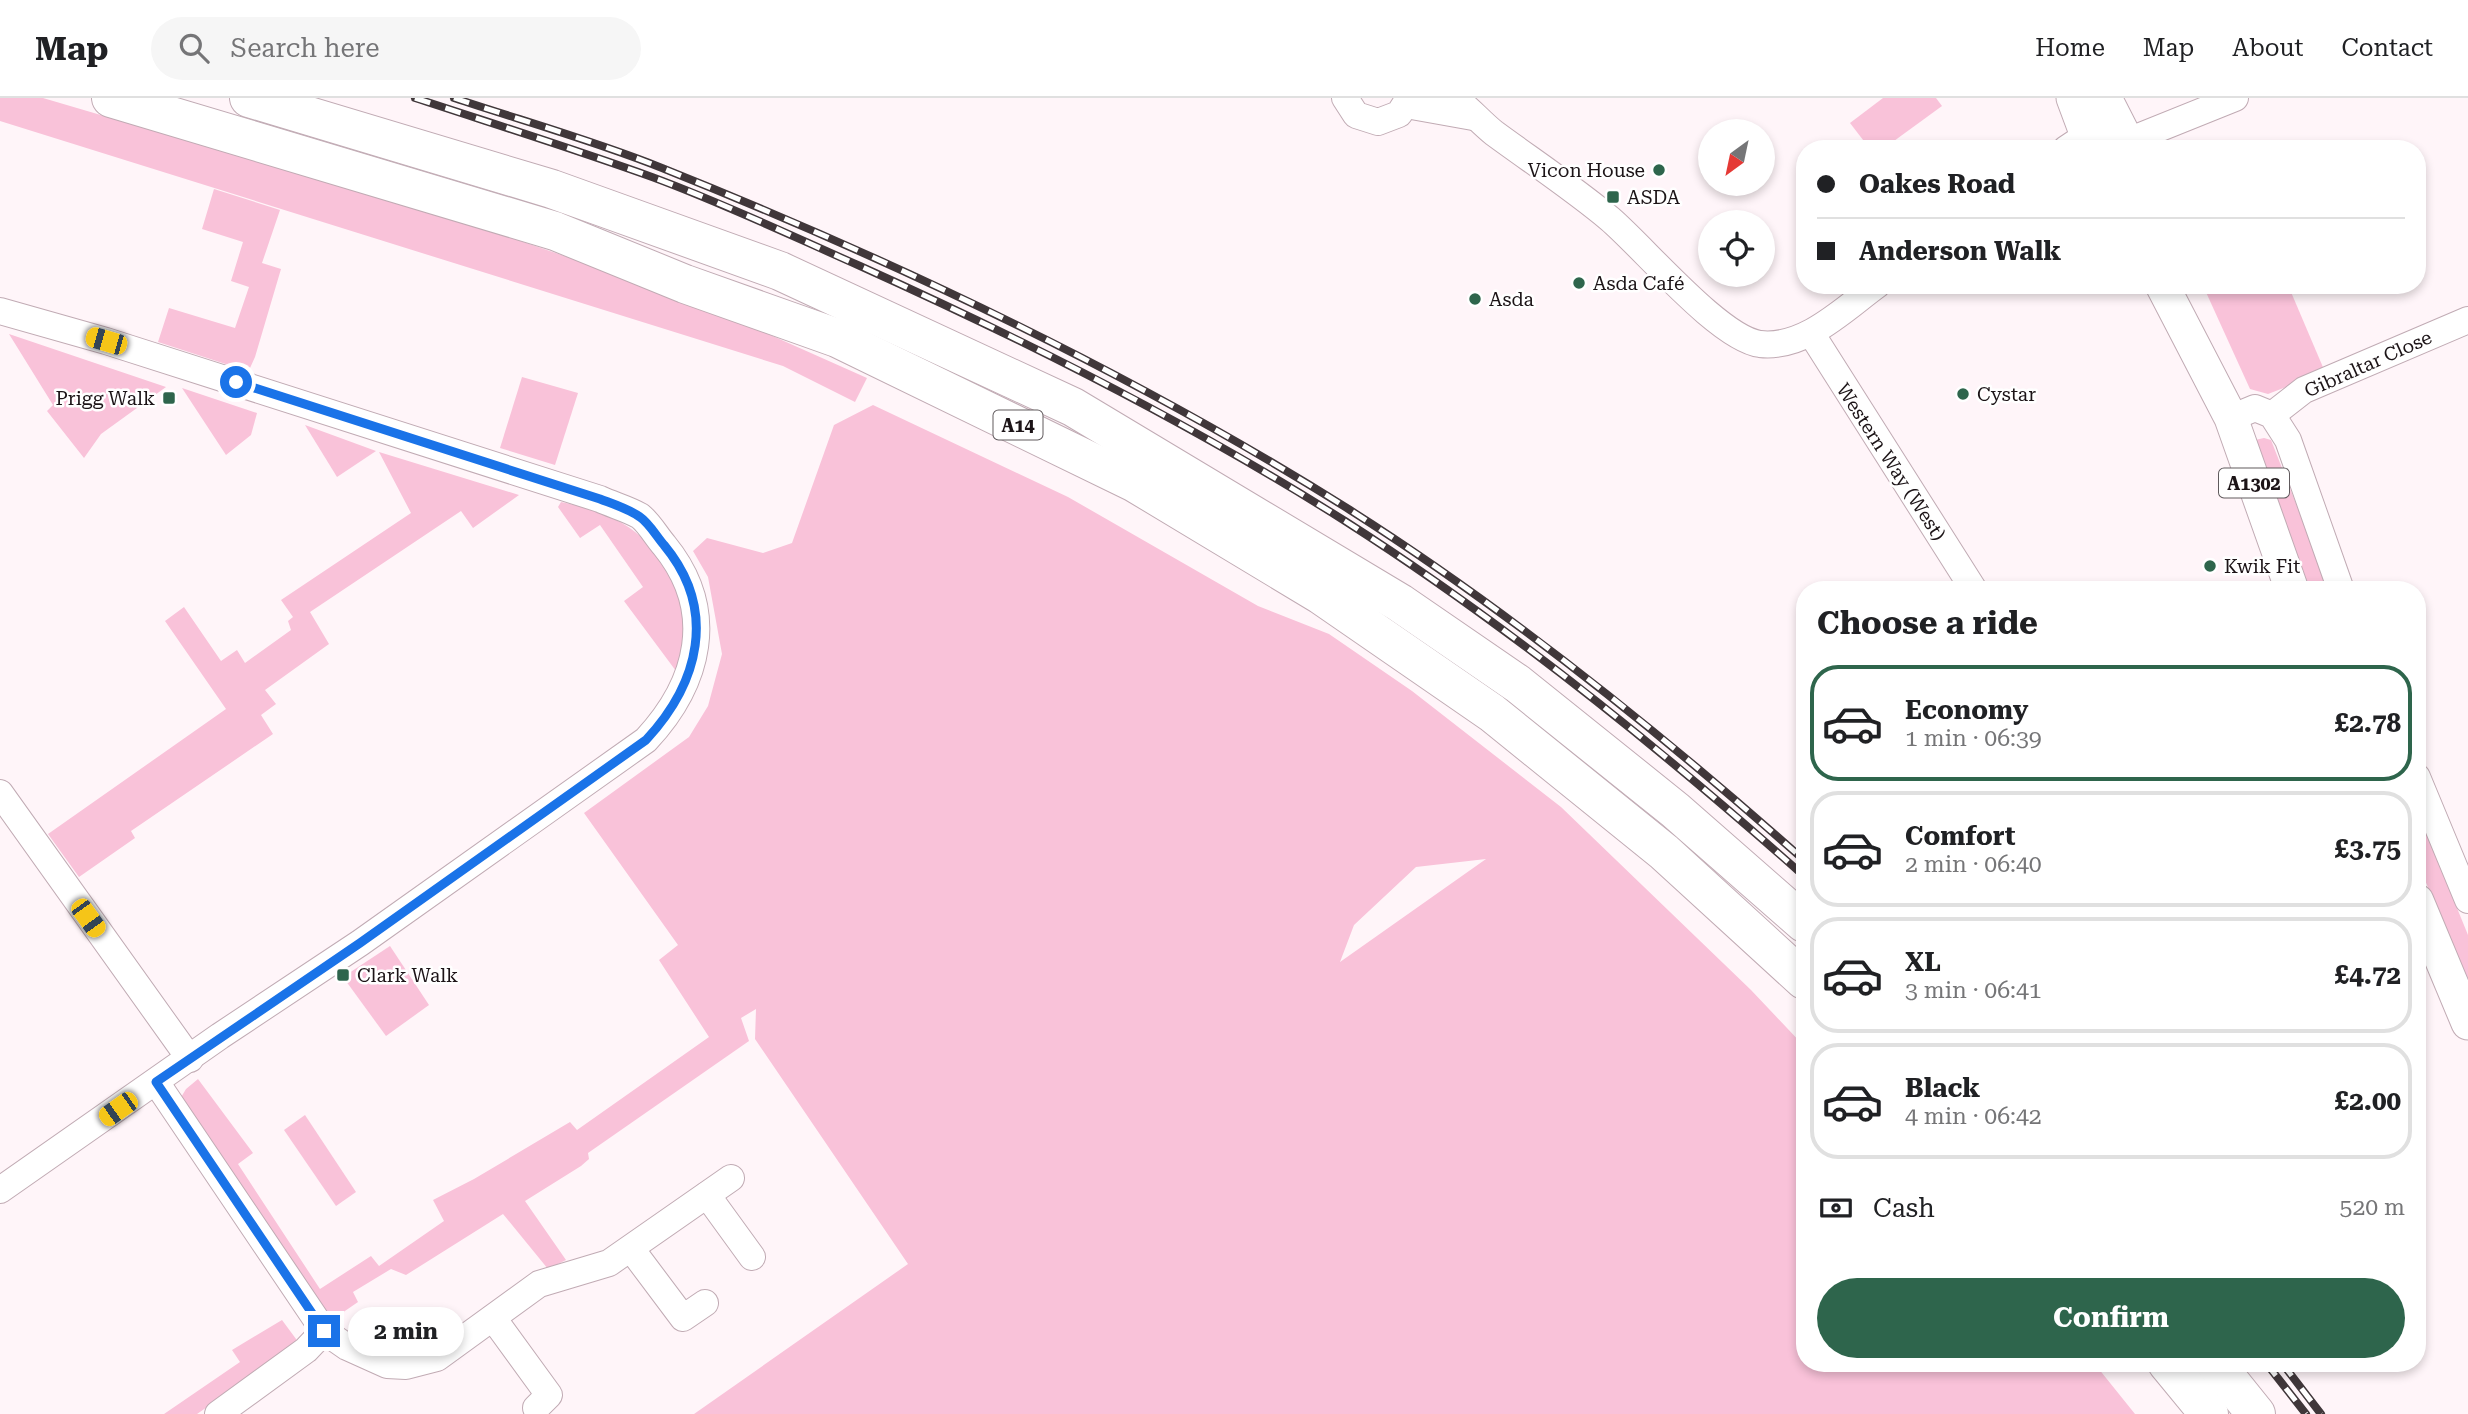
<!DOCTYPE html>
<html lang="en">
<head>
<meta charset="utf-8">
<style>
  body { margin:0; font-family:"Roboto Serif",serif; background:#f6f6f6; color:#202124; height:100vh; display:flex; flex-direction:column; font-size:26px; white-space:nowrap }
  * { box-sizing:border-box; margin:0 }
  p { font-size:23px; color:#757577 }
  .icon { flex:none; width:38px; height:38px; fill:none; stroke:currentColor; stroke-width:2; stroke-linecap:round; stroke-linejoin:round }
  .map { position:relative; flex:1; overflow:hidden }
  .drawer { position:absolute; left:1796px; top:483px; width:630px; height:791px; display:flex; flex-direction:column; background:#fff; border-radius:28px; box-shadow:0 4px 10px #0003 }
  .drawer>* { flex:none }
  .guide { position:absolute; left:1796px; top:42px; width:630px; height:154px; border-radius:28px; box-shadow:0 4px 10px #0003; display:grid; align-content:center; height:154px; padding:0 21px; background:#fff }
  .needle { width:46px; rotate:213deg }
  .fabs { position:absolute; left:1698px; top:21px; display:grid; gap:14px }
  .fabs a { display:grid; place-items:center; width:77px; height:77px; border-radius:50%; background:#fff; box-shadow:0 4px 10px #0003; font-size:35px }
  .end { position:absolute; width:32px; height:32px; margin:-16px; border:9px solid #1a73e8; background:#fff; box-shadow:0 0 0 4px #fff }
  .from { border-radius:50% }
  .bubble { position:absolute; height:49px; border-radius:24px; background:#fff; box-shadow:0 4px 10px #0003; font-size:23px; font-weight:700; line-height:49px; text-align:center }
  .car { position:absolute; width:21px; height:42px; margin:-21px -10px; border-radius:9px; box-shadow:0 0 5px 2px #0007; background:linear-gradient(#f5c518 24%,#345 0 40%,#f5c518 0 76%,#345 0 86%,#f5c518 0) }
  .guide b { display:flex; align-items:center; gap:24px; height:66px; font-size:26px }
  .guide b+b { border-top:2px solid #e0e0e0 }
  .guide i { width:18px; height:18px; background:#202124 }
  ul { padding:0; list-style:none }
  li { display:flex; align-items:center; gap:21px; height:116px; margin:0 14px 10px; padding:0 7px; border:4px solid #e0e0e0; border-radius:28px }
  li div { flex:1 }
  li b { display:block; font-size:26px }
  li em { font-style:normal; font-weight:700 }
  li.on { border-color:#2e654c }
  li>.icon { width:63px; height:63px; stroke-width:1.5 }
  h2 { padding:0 21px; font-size:32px; line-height:84px }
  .pay { display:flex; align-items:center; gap:18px; height:77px; padding:0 21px; font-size:26px }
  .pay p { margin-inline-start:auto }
  .primary-button { display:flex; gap:14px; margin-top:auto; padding:14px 21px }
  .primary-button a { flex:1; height:80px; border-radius:42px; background:#2e654c; color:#fff; font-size:28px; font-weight:700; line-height:80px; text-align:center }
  header { display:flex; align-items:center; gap:42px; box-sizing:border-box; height:98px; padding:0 35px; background:#fff; border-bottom:2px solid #e0e0e0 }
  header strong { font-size:33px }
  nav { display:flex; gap:38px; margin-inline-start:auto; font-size:24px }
  .search { width:490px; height:63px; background:#f6f6f6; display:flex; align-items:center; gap:18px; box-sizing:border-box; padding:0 24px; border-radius:38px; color:#757577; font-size:26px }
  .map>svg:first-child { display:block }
  .green { fill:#f9c2d9; fill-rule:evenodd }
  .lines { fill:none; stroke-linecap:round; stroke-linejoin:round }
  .minor-casing { stroke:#c1abb4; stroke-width:28 }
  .major-casing { stroke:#c1abb4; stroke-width:35 }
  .highway-casing { stroke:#c1abb4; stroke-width:40 }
  .minor { stroke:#fff; stroke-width:26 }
  .major { stroke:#fff; stroke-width:33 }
  .highway { stroke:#fff; stroke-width:38 }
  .rail-casing { stroke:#40373a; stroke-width:8 }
  .rail { stroke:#fff; stroke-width:5; stroke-dasharray:16; stroke-linecap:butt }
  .route { stroke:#1a73e8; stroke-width:9 }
  .poi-dot { fill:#2e654c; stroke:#fff; stroke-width:2.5 }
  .labels { text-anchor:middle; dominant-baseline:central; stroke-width:5; stroke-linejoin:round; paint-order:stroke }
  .shield { fill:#fff; stroke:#605a5d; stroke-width:2 }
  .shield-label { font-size:18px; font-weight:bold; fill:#1c1417 }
  .poi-label { font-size:19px; fill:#1c1417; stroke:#fff; text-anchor:start }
  .street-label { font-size:19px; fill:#1c1417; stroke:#fff }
</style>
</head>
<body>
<header>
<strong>Map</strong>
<div class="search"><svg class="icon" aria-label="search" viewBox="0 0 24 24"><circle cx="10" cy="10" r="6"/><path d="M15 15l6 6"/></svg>Search here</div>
<nav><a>Home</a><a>Map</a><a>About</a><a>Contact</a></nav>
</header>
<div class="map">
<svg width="2468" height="1316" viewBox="0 0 2468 1316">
  <rect width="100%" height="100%" fill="#fff5f9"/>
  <g class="green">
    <polygon points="0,0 43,0 477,128 687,200 867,280 855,304 783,268 0,23"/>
    <polygon points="1883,0 1936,0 1942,8 1883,51 1870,51 1850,25"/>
    <polygon points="214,91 280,112 262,165 281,171 255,259 250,270 244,272 158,244 169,210 235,230 249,189 231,183 243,144 202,131"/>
    <polygon points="2215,187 2288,187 2325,274 2268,296 2250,291 2205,192"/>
    <polygon points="9,236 166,289 101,336 84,360 47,313 53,307"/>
    <polygon points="522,279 578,295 555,367 500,350"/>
    <polygon points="182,290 257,315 251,337 226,357"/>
    <path d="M873,307L1068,399L1258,508L1329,536L1412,593L1561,709L1751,892L1804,948V1265H2094L2135,1316H694L908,1166L755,941L756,911L741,920L749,943L588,1055L589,1061L581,1068L525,1103L566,1162L548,1171L503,1116L406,1177L391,1171L353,1194L358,1204L326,1226L180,1001L186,991L198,981L253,1055L238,1066L320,1191L371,1158L379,1168L444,1123L433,1102L474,1081L570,1024L577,1032L709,939L659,862L678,847L584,715L689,639L708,608L722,556L708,479L693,453L707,440L763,455L792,445L834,327ZM1486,761L1340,864L1354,827L1416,769Z"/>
    <polygon points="305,327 376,353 337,379"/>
    <polygon points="2264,340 2271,342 2330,492 2307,492 2255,342"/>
    <polygon points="379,354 519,397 473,430 461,413 310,514 329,546 265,592 276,606 261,617 273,636 131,733 135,740 79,779 48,736 226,611 165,523 184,509 221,563 237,552 245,565 291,532 288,523 293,519 281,502 411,415"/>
    <path d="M561,404C620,416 655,437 677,495C681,507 686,523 685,537C684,549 679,561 676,573L624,503L643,489L600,427L580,440L558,409Z"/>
    <polygon points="2417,712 2468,837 2468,885 2417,763"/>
    <polygon points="390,848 429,907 386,938 343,879"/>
    <polygon points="305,1017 356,1094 336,1108 284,1032"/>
    <polygon points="282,1222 299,1245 197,1316 164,1316 240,1264 232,1252"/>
  </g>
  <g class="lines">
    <defs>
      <g id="minor">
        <polyline points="1345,0 1356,17 1378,24 1399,16 1409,0"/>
        <path d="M1454,0C1468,9 1480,24 1494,35C1532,63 1573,90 1610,121C1645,151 1719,240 1760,246C1805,251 1844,211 1877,187"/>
        <polyline points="1406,7 1473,19"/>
        <polyline points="2128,43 2235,0"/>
        <polyline points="2066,51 2087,37 2103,34"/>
        <path d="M0,213L106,243L600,401C613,407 628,411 640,418C649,425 657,439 664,447C718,513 699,585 646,642L360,845L220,938L0,1092"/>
        <polyline points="1811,235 1974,492"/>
        <polyline points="2272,317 2304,292 2468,222"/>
        <polyline points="2231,320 2255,310 2272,317 2288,342 2341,492"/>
        <polyline points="2417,679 2468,802"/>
        <polyline points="0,695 190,961"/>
        <polyline points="156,984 324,1233 347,1249 387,1267 406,1268 437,1260 539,1186 609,1165 731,1080"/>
        <polyline points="707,1097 752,1159"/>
        <polyline points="632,1152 683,1220 705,1205"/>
        <polyline points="493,1220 549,1297 536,1310"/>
        <polyline points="218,1316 306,1252 324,1233"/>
      </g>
      <g id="major">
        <polyline points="2073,0 2092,51"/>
        <polyline points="2105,0 2131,51"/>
        <polyline points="2162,187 2231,320 2292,492"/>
        <polyline points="2417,803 2468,925"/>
      </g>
      <g id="highway">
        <polyline points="111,0 555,133 685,186 837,240 1135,385 1321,497 1492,615 1664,754 1804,882"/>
        <polyline points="249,0 552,91 780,173 1073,309 1400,505 1518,586 1675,712 1804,825"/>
        <polyline points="2167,1265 2209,1316"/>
        <polyline points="2215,1265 2256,1316"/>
      </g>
    </defs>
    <use href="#minor" class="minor-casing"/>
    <use href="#major" class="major-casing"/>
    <use href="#highway" class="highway-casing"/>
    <use href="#minor" class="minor"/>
    <use href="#major" class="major"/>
    <use href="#highway" class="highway"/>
    <defs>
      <g id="rail">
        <path d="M415,0C494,26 574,51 652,79C723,105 792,138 860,168C1027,243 1190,325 1345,423C1508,527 1660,650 1804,778"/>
        <path d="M454,0C523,23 595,43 662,70C900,165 1134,276 1350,412C1511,514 1662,636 1804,762"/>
        <polyline points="2266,1265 2306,1316"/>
        <polyline points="2282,1265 2321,1316"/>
      </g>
    </defs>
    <use href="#rail" class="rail-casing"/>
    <use href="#rail" class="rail"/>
  </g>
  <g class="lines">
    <path class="route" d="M236,284L600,401C613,406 629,411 640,419C649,425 657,439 664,447C718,512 699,585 646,642L360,845L156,984L324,1233"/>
  </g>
  <g class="poi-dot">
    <circle cx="1659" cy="72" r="7"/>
    <rect x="1606" y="92" width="14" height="14" rx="3.5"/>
    <circle cx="1579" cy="185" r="7"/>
    <circle cx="1475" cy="201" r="7"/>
    <circle cx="1963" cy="296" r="7"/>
    <rect x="162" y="293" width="14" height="14" rx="3.5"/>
    <circle cx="2210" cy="468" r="7"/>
    <rect x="336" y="870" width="14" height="14" rx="3.5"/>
  </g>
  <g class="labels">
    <g class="shield">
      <rect x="993.5" y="312.5" width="49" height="29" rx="5"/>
      <rect x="2219" y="370.5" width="70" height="29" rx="5"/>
    </g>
    <g class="shield-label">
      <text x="1018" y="327">A14</text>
      <text x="2254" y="385">A1302</text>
    </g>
    <g class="poi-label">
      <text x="1645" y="72" text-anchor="end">Vicon House</text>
      <text x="1627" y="99">ASDA</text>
      <text x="1593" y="185">Asda Café</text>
      <text x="1489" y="201">Asda</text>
      <text x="1977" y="296">Cystar</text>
      <text x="155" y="300" text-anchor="end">Prigg Walk</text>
      <text x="2224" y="468">Kwik Fit</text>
      <text x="357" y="877">Clark Walk</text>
    </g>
    <g class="street-label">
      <text transform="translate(2368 266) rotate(-24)">Gibraltar Close</text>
      <text transform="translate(1891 364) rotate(57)">Western Way (West)</text>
    </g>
  </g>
</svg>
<div class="fabs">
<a><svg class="needle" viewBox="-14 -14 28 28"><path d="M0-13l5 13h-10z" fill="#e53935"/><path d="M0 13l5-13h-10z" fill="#757577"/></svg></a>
<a><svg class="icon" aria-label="locate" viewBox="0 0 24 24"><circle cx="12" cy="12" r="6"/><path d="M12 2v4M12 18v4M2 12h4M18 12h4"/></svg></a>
</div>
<i class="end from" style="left:236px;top:284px"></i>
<i class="end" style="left:324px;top:1233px"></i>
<div class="bubble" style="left:348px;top:1209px;width:116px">2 min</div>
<i class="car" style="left:106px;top:243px;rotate:286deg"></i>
<i class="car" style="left:88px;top:820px;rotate:144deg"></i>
<i class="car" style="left:118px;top:1011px;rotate:235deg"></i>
<div class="guide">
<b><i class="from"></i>Oakes Road</b>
<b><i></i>Anderson Walk</b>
</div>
<section class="drawer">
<h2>Choose a ride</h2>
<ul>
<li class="on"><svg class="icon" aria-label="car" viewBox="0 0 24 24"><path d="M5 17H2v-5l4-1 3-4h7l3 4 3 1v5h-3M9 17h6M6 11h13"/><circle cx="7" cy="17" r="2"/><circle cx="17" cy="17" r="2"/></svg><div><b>Economy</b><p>1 min · 06:39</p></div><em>£2.78</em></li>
<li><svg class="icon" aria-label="car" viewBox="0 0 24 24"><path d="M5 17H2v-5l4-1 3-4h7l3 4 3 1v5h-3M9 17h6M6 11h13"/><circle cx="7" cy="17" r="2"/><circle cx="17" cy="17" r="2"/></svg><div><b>Comfort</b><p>2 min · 06:40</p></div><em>£3.75</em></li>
<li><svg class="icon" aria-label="car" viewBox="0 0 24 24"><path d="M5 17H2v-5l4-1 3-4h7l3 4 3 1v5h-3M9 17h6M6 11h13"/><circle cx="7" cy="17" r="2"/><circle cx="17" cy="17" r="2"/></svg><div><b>XL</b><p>3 min · 06:41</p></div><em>£4.72</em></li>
<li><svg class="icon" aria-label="car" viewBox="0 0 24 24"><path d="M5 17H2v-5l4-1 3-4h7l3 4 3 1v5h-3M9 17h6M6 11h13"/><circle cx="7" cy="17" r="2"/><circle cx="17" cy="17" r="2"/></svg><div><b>Black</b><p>4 min · 06:42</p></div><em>£2.00</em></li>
</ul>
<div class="pay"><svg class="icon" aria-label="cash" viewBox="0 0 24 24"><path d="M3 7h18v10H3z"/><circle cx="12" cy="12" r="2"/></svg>Cash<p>520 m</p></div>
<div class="primary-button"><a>Confirm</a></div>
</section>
</div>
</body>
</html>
